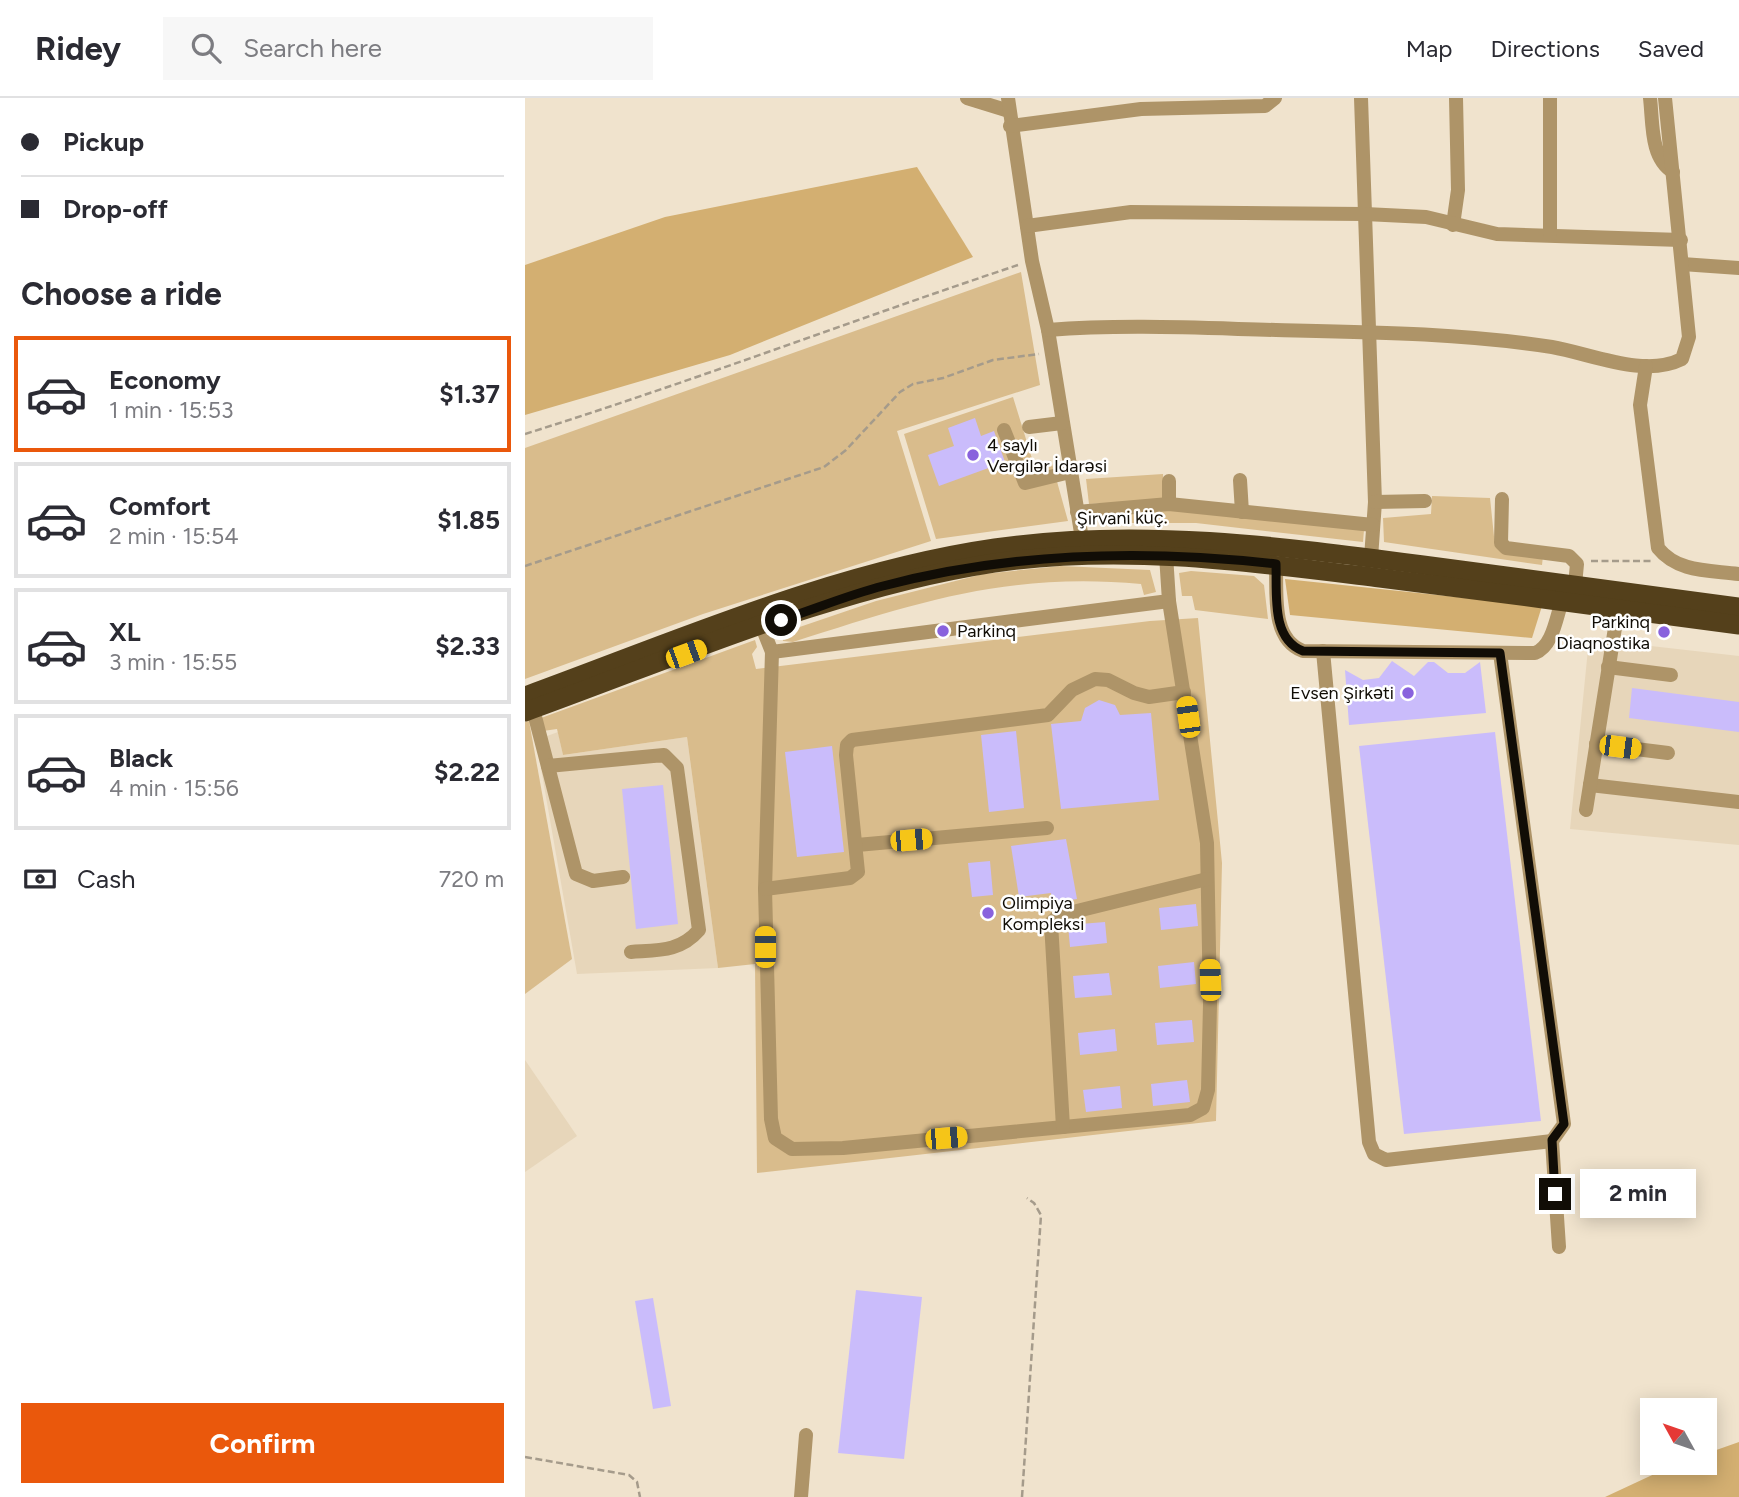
<!DOCTYPE html>
<html lang="en">
<head>
<meta charset="utf-8">
<style>
  body { margin:0; font-family:Figtree,sans-serif; background:#f7f7f7; color:#2b2b33; height:100vh; display:flex; flex-direction:column; font-size:26px; white-space:nowrap }
  * { box-sizing:border-box; margin:0 }
  p { font-size:23px; color:#7c7c81 }
  .icon { flex:none; width:38px; height:38px; fill:none; stroke:currentColor; stroke-width:2; stroke-linecap:round; stroke-linejoin:round }
  .map { position:relative; flex:1; overflow:hidden }
  .sheet { display:flex; flex-direction:column; background:#fff; width:525px }
  .sheet>* { flex:none }
  .top-card { display:grid; align-content:center; height:154px; padding:0 21px; background:#fff }
  .needle { width:46px; rotate:310deg }
  .tools { position:absolute; left:1115px; top:1300px; display:grid; gap:14px }
  .tools a { display:grid; place-items:center; width:77px; height:77px; border-radius:0px; background:#fff; box-shadow:0 4px 18px #0003; font-size:35px }
  .end { position:absolute; width:32px; height:32px; margin:-16px; border:9px solid #110d06; background:#fff; box-shadow:0 0 0 4px #fff }
  .from { border-radius:50% }
  .bubble { position:absolute; height:49px; border-radius:0px; background:#fff; box-shadow:0 4px 18px #0003; font-size:23px; font-weight:700; line-height:49px; text-align:center }
  .car { position:absolute; width:21px; height:42px; margin:-21px -10px; border-radius:9px; box-shadow:0 0 5px 2px #0007; background:linear-gradient(#f5c518 24%,#345 0 40%,#f5c518 0 76%,#345 0 86%,#f5c518 0) }
  .top-card b { display:flex; align-items:center; gap:24px; height:66px; font-size:26px }
  .top-card b+b { border-top:2px solid #e1e1e2 }
  .top-card i { width:18px; height:18px; background:#2b2b33 }
  ul { padding:0; list-style:none }
  li { display:flex; align-items:center; gap:21px; height:116px; margin:0 14px 10px; padding:0 7px; border:4px solid #e1e1e2; border-radius:0px }
  li div { flex:1 }
  li b { display:block; font-size:26px }
  li em { font-style:normal; font-weight:700 }
  li.current { border-color:#ea580c }
  li>.icon { width:63px; height:63px; stroke-width:1.5 }
  h2 { padding:0 21px; font-size:32px; line-height:84px }
  .pay { display:flex; align-items:center; gap:18px; height:77px; padding:0 21px; font-size:26px }
  .pay p { margin-inline-start:auto }
  .button { display:flex; gap:14px; margin-top:auto; padding:14px 21px }
  .button a { flex:1; height:80px; border-radius:0px; background:#ea580c; color:#fff; font-size:28px; font-weight:700; line-height:80px; text-align:center }
  header { display:flex; align-items:center; gap:42px; box-sizing:border-box; height:98px; padding:0 35px; background:#fff; border-bottom:2px solid #e1e1e2 }
  header strong { font-size:33px }
  nav { display:flex; gap:38px; margin-inline-start:auto; font-size:24px }
  .search { width:490px; height:63px; background:#f7f7f7; display:flex; align-items:center; gap:18px; box-sizing:border-box; padding:0 24px; border-radius:0px; color:#7c7c81; font-size:26px }
  main { display:flex; flex:1; min-height:0 }
  .map>svg:first-child { display:block }
  .built { fill:#e7d6ba }
  .green { fill:#d9bc8c }
  .forest { fill:#d3af71 }
  .building { fill:#cabcfb }
  .lines { fill:none; stroke-linecap:round; stroke-linejoin:round }
  .path { stroke:#a59b8b; stroke-width:2.5; stroke-dasharray:7 3.5; stroke-linecap:butt }
  .minor { stroke:#ae9468; stroke-width:14 }
  .highway { stroke:#54401b; stroke-width:19 }
  .route { stroke:#110d06; stroke-width:9 }
  .poi-dot { fill:#8962dd; stroke:#fff; stroke-width:2.5 }
  .labels { text-anchor:middle; dominant-baseline:central; stroke-width:5; stroke-linejoin:round; paint-order:stroke }
  .poi-label { font-size:18px; fill:#110d06; stroke:#fff; text-anchor:start }
  .street-label { font-size:18px; fill:#110d06; stroke:#fff }
</style>
</head>
<body>
<header>
<strong>Ridey</strong>
<div class="search"><svg class="icon" aria-label="search" viewBox="0 0 24 24"><circle cx="10" cy="10" r="6"/><path d="M15 15l6 6"/></svg>Search here</div>
<nav><a>Map</a><a>Directions</a><a>Saved</a></nav>
</header>
<main>
<section class="sheet">
<div class="top-card">
<b><i class="from"></i>Pickup</b>
<b><i></i>Drop-off</b>
</div>
<h2>Choose a ride</h2>
<ul>
<li class="current"><svg class="icon" aria-label="car" viewBox="0 0 24 24"><path d="M5 17H2v-5l4-1 3-4h7l3 4 3 1v5h-3M9 17h6M6 11h13"/><circle cx="7" cy="17" r="2"/><circle cx="17" cy="17" r="2"/></svg><div><b>Economy</b><p>1 min · 15:53</p></div><em>$1.37</em></li>
<li><svg class="icon" aria-label="car" viewBox="0 0 24 24"><path d="M5 17H2v-5l4-1 3-4h7l3 4 3 1v5h-3M9 17h6M6 11h13"/><circle cx="7" cy="17" r="2"/><circle cx="17" cy="17" r="2"/></svg><div><b>Comfort</b><p>2 min · 15:54</p></div><em>$1.85</em></li>
<li><svg class="icon" aria-label="car" viewBox="0 0 24 24"><path d="M5 17H2v-5l4-1 3-4h7l3 4 3 1v5h-3M9 17h6M6 11h13"/><circle cx="7" cy="17" r="2"/><circle cx="17" cy="17" r="2"/></svg><div><b>XL</b><p>3 min · 15:55</p></div><em>$2.33</em></li>
<li><svg class="icon" aria-label="car" viewBox="0 0 24 24"><path d="M5 17H2v-5l4-1 3-4h7l3 4 3 1v5h-3M9 17h6M6 11h13"/><circle cx="7" cy="17" r="2"/><circle cx="17" cy="17" r="2"/></svg><div><b>Black</b><p>4 min · 15:56</p></div><em>$2.22</em></li>
</ul>
<div class="pay"><svg class="icon" aria-label="cash" viewBox="0 0 24 24"><path d="M3 7h18v10H3z"/><circle cx="12" cy="12" r="2"/></svg>Cash<p>720 m</p></div>
<div class="button"><a>Confirm</a></div>
</section>
<div class="map">
<svg width="1214" height="1399" viewBox="0 0 1214 1399">
  <rect width="100%" height="100%" fill="#f0e3cd"/>
  <g class="built">
    <polygon points="1064,541 1214,558 1214,747 1045,731"/>
    <polygon points="33,634 38,657 162,639 193,870 52,876 11,642"/>
    <polygon points="0,962 52,1038 0,1074"/>
  </g>
  <g class="green">
    <polygon points="496,174 515,287 372,333 406,443 178,516 0,581 0,350"/>
    <polygon points="488,299 509,367 526,362 543,423 411,441 379,336"/>
    <polygon points="638,376 639,402 564,406 561,381"/>
    <polygon points="907,398 965,400 970,448 1018,458 1017,467 859,444 858,420 906,416"/>
    <polygon points="638,410 839,432 838,444 671,425 594,425 595,411"/>
    <path d="M536,468L625,472L631,494L619,497L616,486C483,474 393,504 268,544L258,543L257,535L351,503L458,476Z"/>
    <polygon points="666,473 729,478 739,487 743,521 670,512 667,498 657,498 654,475"/>
    <polygon points="673,520 697,765 691,1023 232,1075 230,866 193,870 162,639 38,657 32,631 18,633 16,620 230,542 232,549 227,556 231,571 625,523"/>
    <polygon points="4,623 47,861 0,896 0,624"/>
  </g>
  <g class="forest">
    <polygon points="392,69 448,159 205,257 0,317 0,167 140,119"/>
    <polygon points="760,481 1017,508 1007,540 765,517"/>
    <polygon points="1214,1344 1214,1399 1080,1399 1153,1365 1180,1365 1180,1356"/>
  </g>
  <g class="building">
    <polygon points="450,320 456,338 469,333 480,364 414,388 403,357 429,348 423,330"/>
    <polygon points="867,563 889,578 903,564 909,564 923,575 940,575 955,564 961,615 824,627 820,572 838,582 854,580"/>
    <polygon points="1107,590 1214,604 1214,634 1104,620"/>
    <polygon points="574,602 590,607 595,617 626,615 634,702 536,711 526,626 556,623 560,610"/>
    <polygon points="491,633 499,710 464,714 456,637"/>
    <polygon points="970,634 1016,1023 879,1036 834,648"/>
    <polygon points="307,648 319,754 272,759 260,654"/>
    <polygon points="138,687 153,826 111,831 97,691"/>
    <polygon points="541,741 552,801 527,805 526,795 494,799 486,748"/>
    <polygon points="465,763 468,797 447,799 443,765"/>
    <polygon points="671,806 673,828 636,832 634,810"/>
    <polygon points="580,824 582,845 545,849 543,827"/>
    <polygon points="669,864 671,886 635,890 633,868"/>
    <polygon points="584,875 587,897 550,900 548,878"/>
    <polygon points="667,922 669,944 632,947 630,925"/>
    <polygon points="590,931 592,953 555,957 553,935"/>
    <polygon points="662,982 665,1004 628,1008 626,986"/>
    <polygon points="595,988 597,1010 561,1014 558,992"/>
    <polygon points="331,1192 397,1199 379,1361 313,1355"/>
    <polygon points="128,1200 146,1308 128,1311 110,1203"/>
  </g>
  <g class="lines">
    <g class="path">
      <path d="M0,336C166,284 328,222 493,167"/>
      <polyline points="1066,463 1128,463"/>
      <polyline points="0,468 299,369 321,352 375,294 388,286 418,280 468,262 514,256"/>
      <polyline points="0,1359 104,1377 112,1384 115,1399"/>
      <polyline points="497,1399 516,1117 509,1105 502,1100"/>
    </g>
    <g class="minor">
      <polyline points="442,0 484,13"/>
      <polyline points="483,0 507,163 523,232 557,441"/>
      <polyline points="836,0 850,404 846,460"/>
      <path d="M1125,0C1128,25 1125,60 1148,74"/>
      <polyline points="485,28 616,11 740,8 750,0"/>
      <polyline points="928,127 933,92 931,0"/>
      <polyline points="502,128 606,114 840,116 901,119 972,136 1156,142"/>
      <polyline points="1025,136 1025,0"/>
      <polyline points="1157,166 1214,170"/>
      <path d="M523,232C599,226 675,230 751,232C844,234 936,235 1027,249C1067,256 1119,280 1157,261L1164,239L1140,0"/>
      <path d="M1121,268L1115,307L1133,450C1153,475 1185,472 1214,476"/>
      <polyline points="504,329 537,325"/>
      <polyline points="479,332 500,385 545,374"/>
      <polyline points="715,382 717,414"/>
      <polyline points="644,383 644,406"/>
      <polyline points="977,401 976,445 981,450 1044,458 1052,466 1050,487"/>
      <polyline points="850,404 900,403"/>
      <polyline points="552,414 644,406 848,427"/>
      <path d="M751,466C752,496 746,541 778,553L1010,555C1028,548 1031,520 1037,503"/>
      <polyline points="237,529 247,554 644,503 641,457"/>
      <polyline points="798,553 844,1044 849,1056 861,1062 1027,1043"/>
      <polyline points="247,554 240,791 246,1021 250,1040 267,1051 318,1050 665,1017 678,1010 683,992 685,906 682,745 644,503"/>
      <polyline points="975,555 1039,1026 1027,1043 1034,1149"/>
      <polyline points="1083,569 1146,577"/>
      <polyline points="8,611 51,776 68,783 98,779"/>
      <polyline points="1071,646 1143,655"/>
      <path d="M23,668L139,657L152,670L174,832C155,854 133,852 106,854"/>
      <polyline points="1065,687 1214,704"/>
      <polyline points="1061,712 1093,511"/>
      <polyline points="332,747 522,730"/>
      <polyline points="240,791 325,780 333,774 321,657 322,647 327,642 523,617 547,592 570,581 583,582 609,595 624,599 659,594"/>
      <polyline points="538,1029 526,825 533,818 548,814 682,781"/>
      <polyline points="276,1399 281,1337"/>
    </g>
    <g class="highway">
      <path d="M0,598C151,543 310,473 470,450C613,429 756,448 898,467C1004,481 1109,495 1214,509"/>
      <path d="M0,614C153,559 307,490 469,465C599,446 726,464 855,480C975,495 1094,511 1214,527"/>
    </g>
  </g>
  <g class="lines">
    <path class="route" d="M256,522C290,511 323,497 358,488C487,454 619,451 751,466C752,496 746,541 778,553L975,555L1039,1026L1027,1042L1030,1096"/>
  </g>
  <g class="poi-dot">
    <circle cx="448" cy="357" r="7"/>
    <circle cx="418" cy="533" r="7"/>
    <circle cx="1139" cy="534" r="7"/>
    <circle cx="883" cy="595" r="7"/>
    <circle cx="463" cy="815" r="7"/>
  </g>
  <g class="labels">
    <g class="poi-label">
      <text x="462" y="347">4 saylı<tspan x="462" dy="21">Vergilər İdarəsi</tspan></text>
      <text x="1125" y="524" text-anchor="end">Parkinq<tspan x="1125" dy="21">Diaqnostika</tspan></text>
      <text x="432" y="533">Parkinq</text>
      <text x="869" y="595" text-anchor="end">Evsen Şirkəti</text>
      <text x="477" y="805">Olimpiya<tspan x="477" dy="21">Kompleksi</tspan></text>
    </g>
    <g class="street-label">
      <text transform="translate(597 420) rotate(-1)">Şirvani küç.</text>
    </g>
  </g>
</svg>
<div class="tools">
<a><svg class="needle" viewBox="-14 -14 28 28"><path d="M0-13l5 13h-10z" fill="#e53935"/><path d="M0 13l5-13h-10z" fill="#7c7c81"/></svg></a>
</div>
<i class="end from" style="left:256px;top:522px"></i>
<i class="end" style="left:1030px;top:1096px"></i>
<div class="bubble" style="left:1055px;top:1071px;width:116px">2 min</div>
<i class="car" style="left:161px;top:556px;rotate:70deg"></i>
<i class="car" style="left:663px;top:619px;rotate:352deg"></i>
<i class="car" style="left:1095px;top:649px;rotate:97deg"></i>
<i class="car" style="left:386px;top:742px;rotate:85deg"></i>
<i class="car" style="left:240px;top:849px;rotate:0deg"></i>
<i class="car" style="left:685px;top:882px;rotate:358deg"></i>
<i class="car" style="left:421px;top:1040px;rotate:85deg"></i>
</div>
</main>
</body>
</html>
